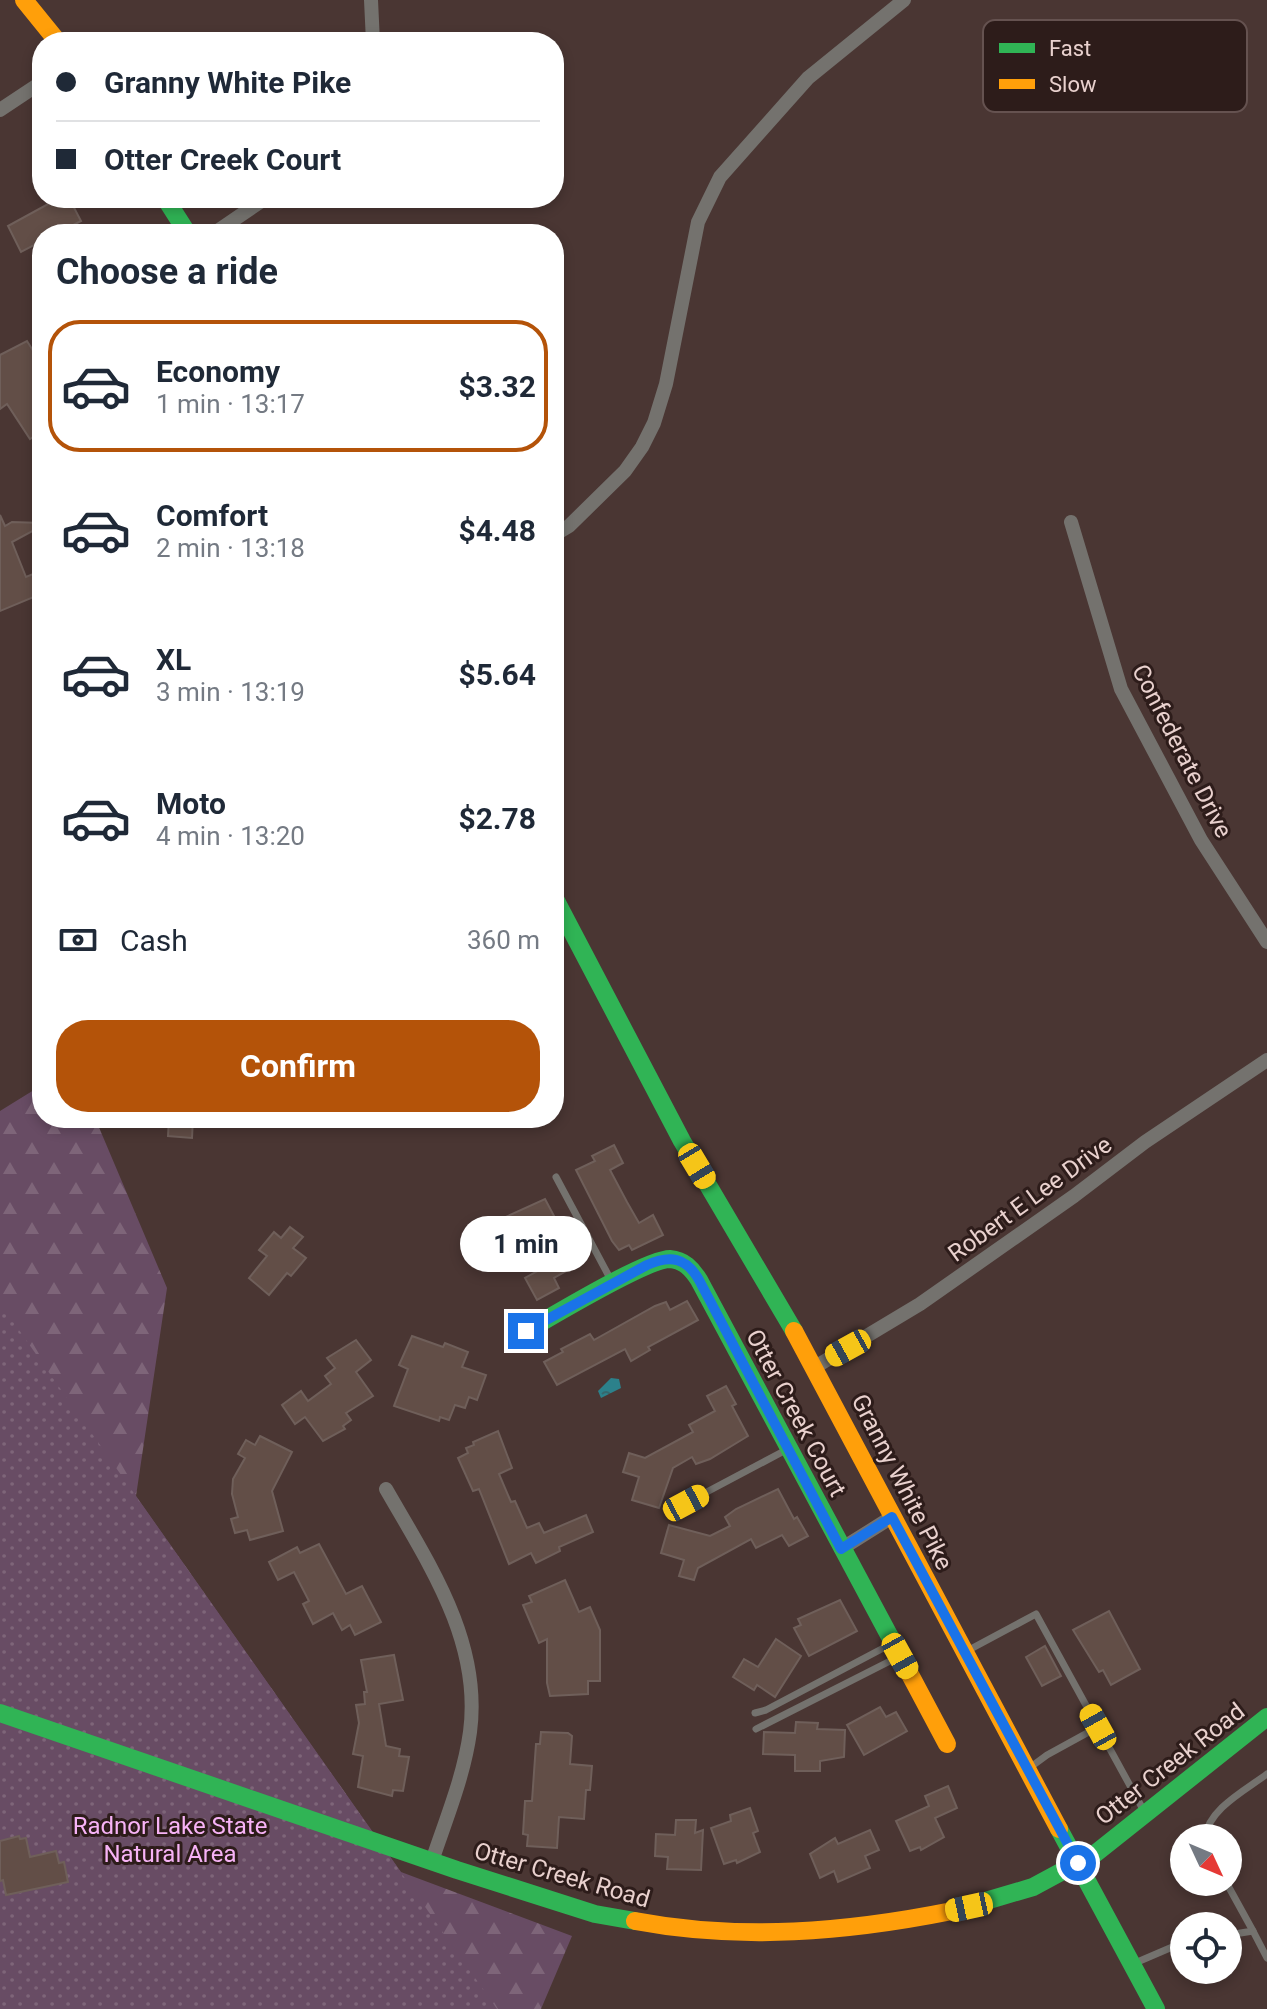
<!DOCTYPE html>
<html lang="en">
<head>
<meta charset="utf-8">
<style>
  body { margin:0; font-family:Roboto,sans-serif; background:#f6f6f7; color:#1f2937; height:100vh; display:flex; flex-direction:column; font-size:30px; white-space:nowrap }
  * { box-sizing:border-box; margin:0 }
  p { font-size:26px; color:#747a83 }
  .icon { flex:none; width:44px; height:44px; fill:none; stroke:currentColor; stroke-width:2; stroke-linecap:round; stroke-linejoin:round }
  .map { position:relative; flex:1; overflow:hidden }
  .details { position:absolute; left:32px; top:224px; width:532px; height:904px; display:flex; flex-direction:column; background:#fff; border-radius:32px; box-shadow:0 4px 12px #0003 }
  .details>* { flex:none }
  .hud { position:absolute; left:32px; top:32px; width:532px; height:176px; border-radius:32px; box-shadow:0 4px 12px #0003; display:grid; align-content:center; height:176px; padding:0 24px; background:#fff }
  .needle { width:52px; rotate:134deg }
  .tools { position:absolute; left:1170px; top:1824px; display:grid; gap:16px }
  .tools a { display:grid; place-items:center; width:72px; height:72px; border-radius:50%; background:#fff; box-shadow:0 4px 12px #0003; font-size:40px }
  .end { position:absolute; width:36px; height:36px; margin:-18px; border:10px solid #1a73e8; background:#fff; box-shadow:0 0 0 4px #fff }
  .from { border-radius:50% }
  .bubble { position:absolute; height:56px; border-radius:28px; background:#fff; box-shadow:0 4px 12px #0003; font-size:26px; font-weight:700; line-height:56px; text-align:center }
  .car { position:absolute; width:24px; height:48px; margin:-24px -12px; border-radius:10px; box-shadow:0 0 6px 2px #0007; background:linear-gradient(#f5c518 24%,#345 0 40%,#f5c518 0 76%,#345 0 86%,#f5c518 0) }
  .hud b { display:flex; align-items:center; gap:28px; height:76px; font-size:30px }
  .hud b+b { border-top:2px solid #e0e1e3 }
  .hud i { width:20px; height:20px; background:#1f2937 }
  ul { padding:0; list-style:none }
  li { display:flex; align-items:center; gap:24px; height:132px; margin:0 16px 12px; padding:0 8px; border:4px solid transparent; border-radius:32px }
  li div { flex:1 }
  li b { display:block; font-size:30px }
  li em { font-style:normal; font-weight:700 }
  li.current { border-color:#b45309 }
  li>.icon { width:72px; height:72px; stroke-width:1.5 }
  h2 { padding:0 24px; font-size:36px; line-height:96px }
  .pay { display:flex; align-items:center; gap:20px; height:88px; padding:0 24px; font-size:30px }
  .pay p { margin-inline-start:auto }
  .button { display:flex; gap:16px; margin-top:auto; padding:16px 24px }
  .button a { flex:1; height:92px; border-radius:32px; background:#b45309; color:#fff; font-size:32px; font-weight:700; line-height:92px; text-align:center }
  .map>svg:first-child { display:block }
  .forest { fill:url(#forest-firs) }
  .park { fill:url(#park-dots) }
  .water { fill:url(#water-ripples) }
  .building { fill:#624e47; stroke:#6f5f5a; stroke-width:2 }
  .lines { fill:none; stroke-linecap:round; stroke-linejoin:round }
  .lane { stroke:#74726e; stroke-width:7 }
  .street { stroke:#74726e; stroke-width:14 }
  .fast { stroke:#30b455; stroke-width:18 }
  .slow { stroke:#ff9f0a; stroke-width:18 }
  .route { stroke:#1a73e8; stroke-width:10 }
  .labels { text-anchor:middle; dominant-baseline:central; stroke-width:6; stroke-linejoin:round; paint-order:stroke }
  .street-label { font-size:24px; fill:#e9d1ce; stroke:#2d1c1a }
  .park-label { font-size:24px; fill:#f7b3f6; stroke:#2d1c1a }
  .key { fill:#2d1c1a; stroke:#655250; stroke-width:2 }
  .key-label { font-size:22px; fill:#e9d1ce }
</style>
</head>
<body>
<div class="map">
<svg width="1267" height="2009" viewBox="0 0 1267 2009">
  <defs>
    <pattern id="forest-firs" width="22" height="20" patternUnits="userSpaceOnUse" patternTransform="scale(2)"><rect width="22" height="20" fill="#684c64"/><path d="M5 1l3.5 6h-7zM16 11l3.5 6h-7z" fill="#7e6579"/></pattern>
    <pattern id="park-dots" width="8" height="8" patternUnits="userSpaceOnUse" patternTransform="scale(2)"><rect width="8" height="8" fill="#684c64"/><path d="M2 2h.1M6 6h.1" fill="none" stroke="#7e6579" stroke-width="1.8" stroke-linecap="round"/></pattern>
    <pattern id="water-ripples" width="26" height="14" patternUnits="userSpaceOnUse" patternTransform="scale(2)"><rect width="26" height="14" fill="#2c818b"/><path d="M2 4q2-2 4 0t4 0M15 11q2-2 4 0t4 0" fill="none" stroke="#36676c"/></pattern>
  </defs>
  <rect width="100%" height="100%" fill="#4a3633"/>
  <polygon class="forest" points="42,1085 42,1118 95,1118 167,1288 136,1496 401,1872 572,1936 541,2009 0,2009 0,1111"/>
  <polygon class="park" points="0,1303 497,2009 0,2009"/>
  <polygon class="water" points="611,1378 619,1379 621,1388 601,1398 598,1391"/>
  <g class="building">
    <polygon points="59,198 69,198 81,221 56,234 42,234 42,241 21,252 8,226"/>
    <polygon points="27,341 37,357 33,360 42,374 42,431 30,439 7,404 0,409 0,355"/>
    <polygon points="0,515 5,526 12,522 42,523 42,526 12,542 26,577 33,574 41,594 0,611"/>
    <polygon points="169,1118 193,1118 192,1138 168,1136"/>
    <polygon points="614,1145 623,1163 610,1170 627,1202 639,1223 653,1215 663,1235 632,1250 629,1245 619,1250 612,1241 576,1170 595,1161 592,1156"/>
    <polygon points="545,1199 573,1252 578,1250 584,1261 554,1278 559,1288 537,1300 525,1278 543,1268 528,1241 523,1244 517,1234 509,1238 499,1220"/>
    <polygon points="290,1227 303,1237 293,1248 306,1258 291,1276 287,1273 269,1295 249,1278 267,1256 259,1250 274,1232 281,1238"/>
    <polygon points="687,1301 698,1320 648,1347 650,1350 631,1361 625,1349 557,1385 544,1362 563,1352 561,1349 590,1334 594,1340 655,1306 666,1302 670,1310"/>
    <polygon points="412,1336 443,1347 445,1343 468,1352 462,1367 486,1375 477,1400 469,1397 465,1408 455,1405 449,1420 440,1417 439,1421 394,1406 408,1369 399,1365"/>
    <polygon points="356,1340 371,1360 356,1372 373,1396 346,1413 351,1420 343,1426 345,1429 323,1441 305,1417 295,1424 282,1405 301,1391 308,1401 331,1384 325,1376 335,1368 327,1358"/>
    <polygon points="726,1386 736,1404 732,1406 748,1436 710,1459 696,1464 692,1457 673,1468 659,1508 632,1500 639,1477 623,1472 629,1453 645,1458 693,1432 689,1425 715,1411 707,1396"/>
    <polygon points="498,1431 512,1468 499,1474 511,1502 515,1501 527,1528 539,1523 544,1533 586,1515 593,1532 559,1547 560,1551 536,1563 531,1553 509,1564 479,1489 473,1491 458,1458 468,1453 466,1448 474,1445 473,1442"/>
    <polygon points="260,1436 292,1452 272,1491 283,1531 250,1540 247,1530 235,1533 231,1519 238,1517 232,1494 233,1479 245,1458 238,1454 246,1440 255,1445"/>
    <polygon points="778,1489 794,1519 797,1517 808,1536 789,1546 782,1535 756,1548 751,1539 698,1568 694,1580 679,1576 684,1560 661,1553 669,1525 710,1536 730,1526 725,1517 736,1509"/>
    <polygon points="319,1544 346,1594 362,1586 381,1622 355,1635 350,1625 342,1630 333,1613 313,1624 303,1604 309,1601 294,1572 278,1580 269,1562 297,1547 300,1553"/>
    <polygon points="565,1580 579,1612 590,1607 600,1630 600,1681 588,1681 588,1694 550,1696 547,1683 547,1639 539,1643 523,1605 532,1602 529,1596"/>
    <polygon points="840,1600 857,1631 809,1656 794,1628 801,1625 798,1619"/>
    <polygon points="1109,1611 1140,1669 1111,1685 1103,1670 1099,1672 1073,1630"/>
    <polygon points="776,1639 801,1656 775,1697 757,1685 754,1690 733,1677 744,1659 758,1667"/>
    <polygon points="1045,1646 1061,1676 1042,1686 1026,1657"/>
    <polygon points="394,1655 403,1700 379,1704 386,1746 400,1749 399,1756 409,1757 403,1791 393,1790 392,1796 358,1787 363,1756 353,1754 359,1723 356,1705 365,1704 364,1692 367,1692 361,1660"/>
    <polygon points="880,1707 886,1717 896,1712 907,1731 864,1755 847,1725"/>
    <polygon points="796,1722 818,1723 817,1729 845,1730 844,1757 820,1761 820,1771 795,1771 795,1755 763,1754 764,1732 795,1733"/>
    <polygon points="541,1732 568,1733 572,1736 570,1764 592,1766 590,1790 586,1790 584,1819 559,1817 557,1848 527,1846 528,1835 523,1834 525,1801 532,1801 536,1744 540,1744"/>
    <polygon points="948,1786 957,1808 935,1818 944,1837 921,1850 920,1847 910,1851 896,1821 929,1806 925,1796"/>
    <polygon points="750,1808 758,1831 753,1833 760,1852 737,1863 736,1860 724,1864 711,1828 731,1821 730,1815"/>
    <polygon points="676,1820 696,1820 695,1833 703,1830 701,1870 667,1869 668,1857 655,1856 656,1834 675,1835"/>
    <polygon points="870,1830 879,1850 865,1856 870,1868 838,1882 834,1871 820,1878 810,1854 835,1838 838,1844"/>
    <polygon points="19,1836 20,1839 26,1838 30,1857 56,1851 59,1863 64,1862 68,1882 6,1895 3,1880 0,1881 0,1841"/>
  </g>
  <g class="lines">
    <g class="lane">
      <polyline points="556,1177 612,1282"/>
      <polyline points="686,1503 786,1450"/>
      <polyline points="965,1652 1036,1614 1145,1813"/>
      <polyline points="755,1713 766,1710 891,1644"/>
      <polyline points="756,1729 896,1658"/>
      <polyline points="1028,1769 1047,1755 1098,1727"/>
      <path d="M1205,1838C1208,1809 1246,1790 1267,1774"/>
      <polyline points="1226,1882 1253,1931 1228,1935"/>
      <polyline points="1253,1931 1267,1958"/>
      <polyline points="1135,1963 1184,1942"/>
    </g>
    <g class="street">
      <polyline points="371,0 373,42"/>
      <polyline points="0,110 42,82"/>
      <polyline points="213,234 266,198"/>
      <polyline points="1071,522 1121,689 1201,840 1267,942"/>
      <polyline points="554,535 569,526 625,471 642,447 654,423 666,384 698,222 720,177 808,78 904,0"/>
      <polyline points="815,1367 920,1304 1074,1196 1145,1142 1267,1060"/>
      <path d="M386,1489C429,1564 482,1642 470,1732C464,1776 446,1819 432,1861"/>
      <polyline points="841,1549 892,1517"/>
    </g>
    <g class="fast">
      <polyline points="165,198 188,234"/>
      <polyline points="554,897 682,1141 794,1331"/>
      <path d="M526,1331C553,1316 646,1259 670,1259C684,1260 692,1269 699,1280L897,1650"/>
      <polyline points="0,1713 457,1870 595,1914 635,1921"/>
      <polyline points="1059,1829 1156,2009"/>
      <polyline points="952,1911 1033,1887 1096,1853 1267,1717"/>
    </g>
    <g class="slow">
      <polyline points="24,0 58,42"/>
      <polyline points="794,1331 1059,1829"/>
      <polyline points="897,1650 947,1744"/>
      <path d="M635,1921C741,1941 847,1932 952,1911"/>
    </g>
  </g>
  <g class="lines">
    <path class="route" d="M526,1331L647,1265C670,1255 686,1257 699,1280L841,1549L892,1517L1078,1863"/>
  </g>
  <g class="labels">
    <g class="street-label">
      <text transform="translate(1182 751) rotate(63)">Confederate Drive</text>
      <text transform="translate(1030 1199) rotate(-36)">Robert E Lee Drive</text>
      <text transform="translate(796 1413) rotate(62)">Otter Creek Court</text>
      <text transform="translate(902 1482) rotate(63)">Granny White Pike</text>
      <text transform="translate(1170 1764) rotate(-38)">Otter Creek Road</text>
      <text transform="translate(562 1875) rotate(16)">Otter Creek Road</text>
    </g>
    <g class="park-label">
      <text x="170" y="1826">Radnor Lake State<tspan x="170" dy="28">Natural Area</tspan></text>
    </g>
  </g>
  <rect x="983" y="20" width="264" height="92" rx="12" class="key"/>
  <rect x="999" y="43" width="36" height="10" fill="#30b455"/>
  <rect x="999" y="79" width="36" height="10" fill="#ff9f0a"/>
  <g class="key-label">
    <text x="1049" y="56">Fast</text>
    <text x="1049" y="92">Slow</text>
  </g>
</svg>
<div class="tools">
<a><svg class="needle" viewBox="-14 -14 28 28"><path d="M0-13l5 13h-10z" fill="#e53935"/><path d="M0 13l5-13h-10z" fill="#747a83"/></svg></a>
<a><svg class="icon" aria-label="locate" viewBox="0 0 24 24"><circle cx="12" cy="12" r="6"/><path d="M12 2v4M12 18v4M2 12h4M18 12h4"/></svg></a>
</div>
<i class="end from" style="left:1078px;top:1863px"></i>
<i class="end" style="left:526px;top:1331px"></i>
<div class="bubble" style="left:460px;top:1216px;width:132px">1 min</div>
<i class="car" style="left:697px;top:1166px;rotate:149deg"></i>
<i class="car" style="left:848px;top:1348px;rotate:241deg"></i>
<i class="car" style="left:686px;top:1503px;rotate:62deg"></i>
<i class="car" style="left:900px;top:1656px;rotate:151deg"></i>
<i class="car" style="left:1098px;top:1727px;rotate:331deg"></i>
<i class="car" style="left:969px;top:1907px;rotate:258deg"></i>
<div class="hud">
<b><i class="from"></i>Granny White Pike</b>
<b><i></i>Otter Creek Court</b>
</div>
<section class="details">
<h2>Choose a ride</h2>
<ul>
<li class="current"><svg class="icon" aria-label="car" viewBox="0 0 24 24"><path d="M5 17H2v-5l4-1 3-4h7l3 4 3 1v5h-3M9 17h6M6 11h13"/><circle cx="7" cy="17" r="2"/><circle cx="17" cy="17" r="2"/></svg><div><b>Economy</b><p>1 min · 13:17</p></div><em>$3.32</em></li>
<li><svg class="icon" aria-label="car" viewBox="0 0 24 24"><path d="M5 17H2v-5l4-1 3-4h7l3 4 3 1v5h-3M9 17h6M6 11h13"/><circle cx="7" cy="17" r="2"/><circle cx="17" cy="17" r="2"/></svg><div><b>Comfort</b><p>2 min · 13:18</p></div><em>$4.48</em></li>
<li><svg class="icon" aria-label="car" viewBox="0 0 24 24"><path d="M5 17H2v-5l4-1 3-4h7l3 4 3 1v5h-3M9 17h6M6 11h13"/><circle cx="7" cy="17" r="2"/><circle cx="17" cy="17" r="2"/></svg><div><b>XL</b><p>3 min · 13:19</p></div><em>$5.64</em></li>
<li><svg class="icon" aria-label="car" viewBox="0 0 24 24"><path d="M5 17H2v-5l4-1 3-4h7l3 4 3 1v5h-3M9 17h6M6 11h13"/><circle cx="7" cy="17" r="2"/><circle cx="17" cy="17" r="2"/></svg><div><b>Moto</b><p>4 min · 13:20</p></div><em>$2.78</em></li>
</ul>
<div class="pay"><svg class="icon" aria-label="cash" viewBox="0 0 24 24"><path d="M3 7h18v10H3z"/><circle cx="12" cy="12" r="2"/></svg>Cash<p>360 m</p></div>
<div class="button"><a>Confirm</a></div>
</section>
</div>
</body>
</html>
